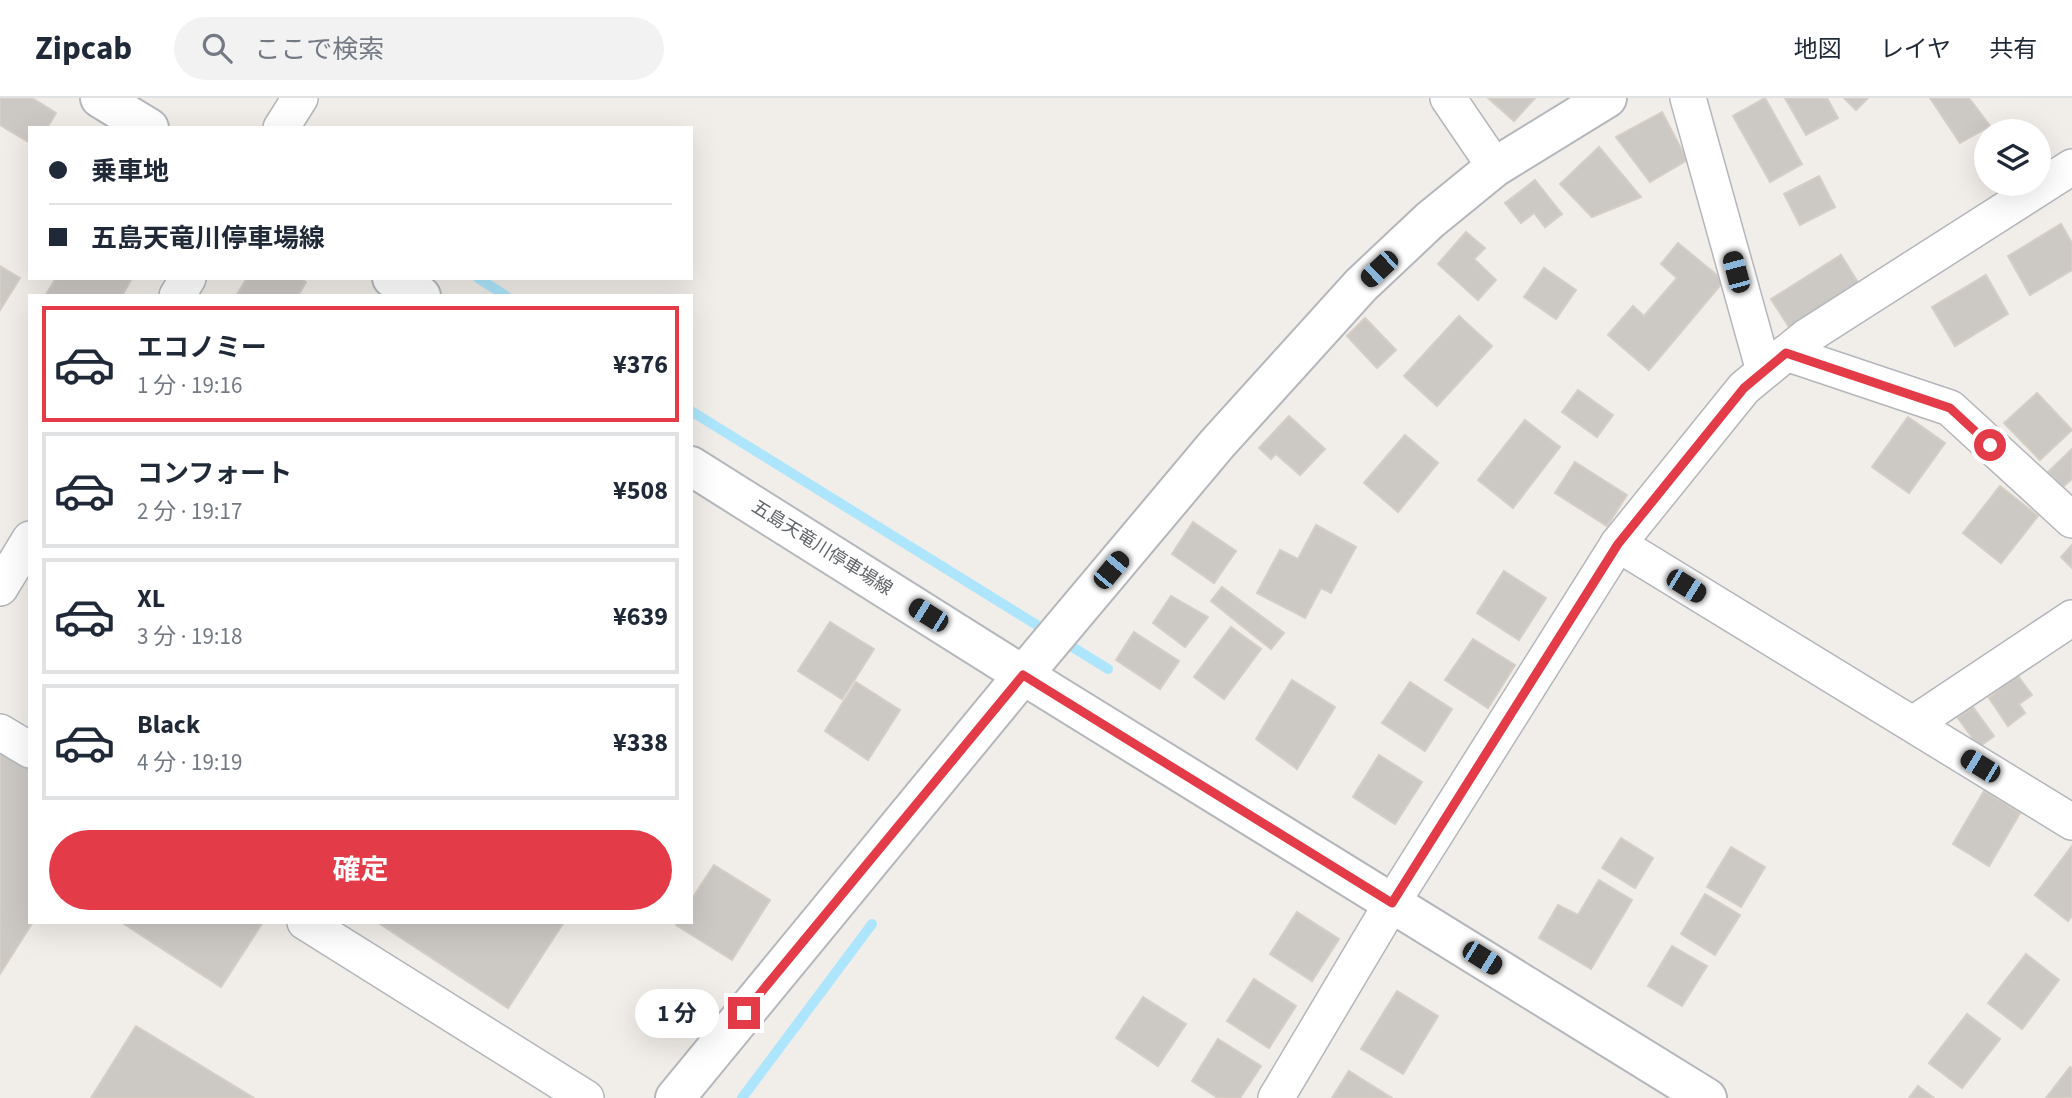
<!DOCTYPE html>
<html lang="ja">
<head>
<meta charset="utf-8">
<style>
  body { margin:0; font-family:"Source Sans 3","Noto Sans JP",sans-serif; background:#f2f2f3; color:#1f2937; height:100vh; display:flex; flex-direction:column; font-size:26px; white-space:nowrap }
  * { box-sizing:border-box; margin:0 }
  p { font-size:23px; color:#747a83 }
  .icon { flex:none; width:38px; height:38px; fill:none; stroke:currentColor; stroke-width:2; stroke-linecap:round; stroke-linejoin:round }
  .map { position:relative; flex:1; overflow:hidden }
  .side { position:absolute; left:28px; top:196px; width:665px; height:630px; display:flex; flex-direction:column; background:#fff; border-radius:0px; box-shadow:0 7px 28px #0002 }
  .side>* { flex:none }
  .top-card { position:absolute; left:28px; top:28px; width:665px; height:154px; border-radius:0px; box-shadow:0 7px 28px #0002; display:grid; align-content:center; height:154px; padding:0 21px; background:#fff }
  .buttons { position:absolute; left:1974px; top:21px; display:grid; gap:14px }
  .buttons a { display:grid; place-items:center; width:77px; height:77px; border-radius:50%; background:#fff; box-shadow:0 7px 28px #0002; font-size:35px }
  .end { position:absolute; width:32px; height:32px; margin:-16px; border:9px solid #e43b48; background:#fff; box-shadow:0 0 0 4px #fff }
  .from { border-radius:50% }
  .bubble { position:absolute; height:49px; border-radius:24px; background:#fff; box-shadow:0 7px 28px #0002; font-size:23px; font-weight:700; line-height:49px; text-align:center }
  .car { position:absolute; width:21px; height:42px; margin:-21px -10px; border-radius:9px; box-shadow:0 0 5px 2px #0007; background:linear-gradient(#222 24%,#8ab4d8 0 40%,#222 0 76%,#8ab4d8 0 86%,#222 0) }
  .top-card b { display:flex; align-items:center; gap:24px; height:66px; font-size:26px }
  .top-card b+b { border-top:2px solid #e0e1e3 }
  .top-card i { width:18px; height:18px; background:#1f2937 }
  ul { padding:12px 0 0; list-style:none }
  li { display:flex; align-items:center; gap:21px; height:116px; margin:0 14px 10px; padding:0 7px; border:4px solid #e0e1e3; border-radius:0px }
  li div { flex:1 }
  li b { display:block; font-size:26px }
  li em { font-style:normal; font-weight:700 }
  li.active { border-color:#e43b48 }
  li>.icon { width:63px; height:63px; stroke-width:1.5 }
  .action { display:flex; gap:14px; margin-top:auto; padding:14px 21px }
  .action a { flex:1; height:80px; border-radius:42px; background:#e43b48; color:#fff; font-size:28px; font-weight:700; line-height:80px; text-align:center }
  header { display:flex; align-items:center; gap:42px; box-sizing:border-box; height:98px; padding:0 35px; background:#fff; border-bottom:2px solid #e0e1e3 }
  header strong { font-size:33px }
  nav { display:flex; gap:38px; margin-inline-start:auto; font-size:24px }
  .search { width:490px; height:63px; background:#f2f2f3; display:flex; align-items:center; gap:18px; box-sizing:border-box; padding:0 24px; border-radius:38px; color:#747a83; font-size:26px }
  .map>svg:first-child { display:block }
  .lines { fill:none; stroke-linecap:round; stroke-linejoin:round }
  .stream { stroke:#ade6fc; stroke-width:10 }
  .building { fill:#ccc8c4; stroke:#d5cec6; stroke-width:2 }
  .minor-casing { stroke:#b3b6ba; stroke-width:38 }
  .tertiary-casing { stroke:#b3b6ba; stroke-width:42 }
  .secondary-casing { stroke:#b4b8bc; stroke-width:42 }
  .minor { stroke:#fff; stroke-width:35 }
  .tertiary { stroke:#fff; stroke-width:38 }
  .secondary { stroke:#fff; stroke-width:38 }
  .route { stroke:#e43b48; stroke-width:9 }
  .labels { text-anchor:middle; dominant-baseline:central; stroke-width:5; stroke-linejoin:round; paint-order:stroke }
  .street-label { font-size:18px; fill:#5f6468; stroke:#fff }
</style>
</head>
<body>
<header>
<strong>Zipcab</strong>
<div class="search"><svg class="icon" aria-label="search" viewBox="0 0 24 24"><circle cx="10" cy="10" r="6"/><path d="M15 15l6 6"/></svg>ここで検索</div>
<nav><a>地図</a><a>レイヤ</a><a>共有</a></nav>
</header>
<div class="map">
<svg width="2072" height="1000" viewBox="0 0 2072 1000">
  <rect width="100%" height="100%" fill="#f1ede8"/>
  <g class="lines">
    <g class="stream">
      <polyline points="478,180 506,198"/>
      <polyline points="691,313 1108,571"/>
      <polyline points="742,1000 872,826"/>
    </g>
  </g>
  <g class="building">
    <polygon points="0,0 32,0 56,15 47,30 30,30 30,45 0,27"/>
    <polygon points="1488,0 1535,0 1514,23"/>
    <polygon points="1765,0 1802,66 1770,84 1733,18"/>
    <polygon points="1785,0 1827,0 1838,20 1806,37"/>
    <polygon points="1844,0 1868,0 1856,12"/>
    <polygon points="1930,0 1969,0 1990,28 1960,45"/>
    <polygon points="1662,14 1687,62 1650,84 1616,39"/>
    <polygon points="1599,49 1641,99 1592,119 1560,86"/>
    <polygon points="1819,78 1835,109 1800,127 1784,96"/>
    <polygon points="1535,82 1562,116 1545,129 1534,115 1521,125 1505,105"/>
    <polygon points="2061,126 2072,145 2072,172 2030,197 2008,158"/>
    <polygon points="1466,134 1485,150 1474,161 1496,182 1478,202 1438,166"/>
    <polygon points="1678,145 1724,183 1649,272 1608,237 1633,208 1644,218 1677,180 1661,166"/>
    <polygon points="1841,157 1862,191 1792,234 1771,201"/>
    <polygon points="0,168 20,180 0,212"/>
    <polygon points="1544,170 1576,192 1556,221 1524,199"/>
    <polygon points="1986,177 2008,216 1955,248 1932,209"/>
    <polygon points="56,180 132,180 122,198 45,198"/>
    <polygon points="247,180 300,180 306,184 298,198 236,198"/>
    <polygon points="1459,218 1492,248 1437,308 1404,278"/>
    <polygon points="1365,220 1396,252 1377,270 1347,238"/>
    <polygon points="1578,292 1613,317 1597,339 1562,314"/>
    <polygon points="2037,295 2072,332 2040,362 2004,325"/>
    <polygon points="1289,318 1325,351 1300,377 1276,356 1271,361 1259,350"/>
    <polygon points="1908,319 1945,345 1909,395 1872,369"/>
    <polygon points="1525,322 1560,349 1513,410 1478,382"/>
    <polygon points="1405,337 1438,365 1398,414 1364,385"/>
    <polygon points="2072,351 2072,381 2063,389 2048,374"/>
    <polygon points="1575,364 1627,397 1607,428 1555,395"/>
    <polygon points="2000,388 2038,418 2001,465 1963,435"/>
    <polygon points="1193,424 1236,453 1214,485 1172,456"/>
    <polygon points="1316,427 1356,449 1331,495 1321,490 1305,520 1257,495 1280,452 1298,461"/>
    <polygon points="2072,447 2072,470 2061,459"/>
    <polygon points="1504,473 1546,500 1519,542 1477,515"/>
    <polygon points="1222,489 1284,535 1271,551 1211,503"/>
    <polygon points="1171,498 1208,519 1185,549 1153,525"/>
    <polygon points="830,524 874,551 842,601 798,573"/>
    <polygon points="1231,529 1261,551 1224,601 1194,579"/>
    <polygon points="1134,534 1179,563 1160,591 1116,562"/>
    <polygon points="1473,541 1515,567 1488,610 1445,582"/>
    <polygon points="2018,578 2032,597 2019,606 2025,615 2008,628 1989,600"/>
    <polygon points="1292,582 1335,609 1297,671 1256,641"/>
    <polygon points="856,584 900,612 868,662 825,633"/>
    <polygon points="1410,584 1452,611 1425,653 1382,625"/>
    <polygon points="1973,609 1994,638 1979,649 1958,620"/>
    <polygon points="0,648 30,666 30,824 33,824 0,876"/>
    <polygon points="1379,657 1422,684 1395,726 1353,699"/>
    <polygon points="1984,693 2020,715 1989,768 1953,746"/>
    <polygon points="1621,740 1653,760 1635,790 1602,770"/>
    <polygon points="2072,748 2072,818 2068,823 2035,797"/>
    <polygon points="1731,749 1765,769 1741,809 1707,789"/>
    <polygon points="714,767 770,802 732,862 676,827 677,824 691,824 691,802"/>
    <polygon points="1599,782 1632,802 1591,871 1539,840 1558,807 1578,817"/>
    <polygon points="1705,796 1740,817 1715,857 1681,836"/>
    <polygon points="1297,814 1339,841 1312,883 1270,856"/>
    <polygon points="121,824 263,824 221,889"/>
    <polygon points="377,824 564,824 508,910"/>
    <polygon points="1672,848 1707,868 1682,908 1648,888"/>
    <polygon points="2026,856 2059,882 2022,931 1988,905"/>
    <polygon points="1254,881 1296,908 1269,950 1227,923"/>
    <polygon points="1397,893 1438,918 1403,976 1361,951"/>
    <polygon points="1143,899 1186,926 1158,968 1116,940"/>
    <polygon points="1967,916 2000,941 1962,990 1929,965"/>
    <polygon points="136,928 254,1000 91,1000"/>
    <polygon points="1218,941 1261,968 1240,1000 1218,1000 1192,983"/>
    <polygon points="2070,969 2072,970 2072,1000 2046,1000"/>
    <polygon points="1349,973 1392,1000 1332,1000"/>
    <polygon points="1918,988 1934,1000 1909,1000"/>
  </g>
  <g class="lines">
    <defs>
      <g id="minor">
        <polyline points="1448,0 1495,69"/>
        <polyline points="1688,0 1764,273"/>
        <polyline points="281,30 300,0"/>
        <polyline points="177,198 188,180"/>
        <polyline points="1786,255 1950,310 2072,422"/>
        <polyline points="1618,446 2072,724"/>
        <polyline points="0,490 30,441"/>
        <polyline points="1913,626 2072,520"/>
        <polyline points="0,634 30,652"/>
        <polyline points="305,824 586,1000"/>
        <polyline points="1276,1000 1392,805 1618,446 1744,290 1806,239 2072,69"/>
      </g>
      <polyline id="tertiary" points="1607,0 1495,69 1430,122 1361,187 1217,346 1023,577 1707,1000"/>
      <g id="secondary">
        <polyline points="100,0 149,30"/>
        <polyline points="392,180 421,198"/>
        <polyline points="675,1000 1023,577 691,368"/>
      </g>
    </defs>
    <use href="#minor" class="minor-casing"/>
    <use href="#tertiary" class="tertiary-casing"/>
    <use href="#secondary" class="secondary-casing"/>
    <use href="#minor" class="minor"/>
    <use href="#tertiary" class="tertiary"/>
    <use href="#secondary" class="secondary"/>
  </g>
  <g class="lines">
    <polyline class="route" points="744,915 1023,577 1392,805 1618,446 1744,290 1786,255 1950,310 1990,347"/>
  </g>
  <g class="labels">
    <g class="street-label">
      <text transform="translate(822 450) rotate(32)">五島天竜川停車場線</text>
    </g>
  </g>
</svg>
<div class="buttons">
<a><svg class="icon" aria-label="layers" viewBox="0 0 24 24"><path d="M12 4l9 5-9 5-9-5zM3 14l9 5 9-5"/></svg></a>
</div>
<i class="end from" style="left:1990px;top:347px"></i>
<i class="end" style="left:744px;top:915px"></i>
<div class="bubble" style="left:635px;top:891px;width:84px">1 分</div>
<i class="car" style="left:1379px;top:171px;rotate:227deg"></i>
<i class="car" style="left:1736px;top:174px;rotate:345deg"></i>
<i class="car" style="left:1111px;top:472px;rotate:40deg"></i>
<i class="car" style="left:1686px;top:488px;rotate:122deg"></i>
<i class="car" style="left:928px;top:517px;rotate:302deg"></i>
<i class="car" style="left:1980px;top:668px;rotate:301deg"></i>
<i class="car" style="left:1482px;top:860px;rotate:122deg"></i>
<div class="top-card">
<b><i class="from"></i>乗車地</b>
<b><i></i>五島天竜川停車場線</b>
</div>
<section class="side">
<ul>
<li class="active"><svg class="icon" aria-label="car" viewBox="0 0 24 24"><path d="M5 17H2v-5l4-1 3-4h7l3 4 3 1v5h-3M9 17h6M6 11h13"/><circle cx="7" cy="17" r="2"/><circle cx="17" cy="17" r="2"/></svg><div><b>エコノミー</b><p>1 分 · 19:16</p></div><em>¥376</em></li>
<li><svg class="icon" aria-label="car" viewBox="0 0 24 24"><path d="M5 17H2v-5l4-1 3-4h7l3 4 3 1v5h-3M9 17h6M6 11h13"/><circle cx="7" cy="17" r="2"/><circle cx="17" cy="17" r="2"/></svg><div><b>コンフォート</b><p>2 分 · 19:17</p></div><em>¥508</em></li>
<li><svg class="icon" aria-label="car" viewBox="0 0 24 24"><path d="M5 17H2v-5l4-1 3-4h7l3 4 3 1v5h-3M9 17h6M6 11h13"/><circle cx="7" cy="17" r="2"/><circle cx="17" cy="17" r="2"/></svg><div><b>XL</b><p>3 分 · 19:18</p></div><em>¥639</em></li>
<li><svg class="icon" aria-label="car" viewBox="0 0 24 24"><path d="M5 17H2v-5l4-1 3-4h7l3 4 3 1v5h-3M9 17h6M6 11h13"/><circle cx="7" cy="17" r="2"/><circle cx="17" cy="17" r="2"/></svg><div><b>Black</b><p>4 分 · 19:19</p></div><em>¥338</em></li>
</ul>
<div class="action"><a>確定</a></div>
</section>
</div>
</body>
</html>
